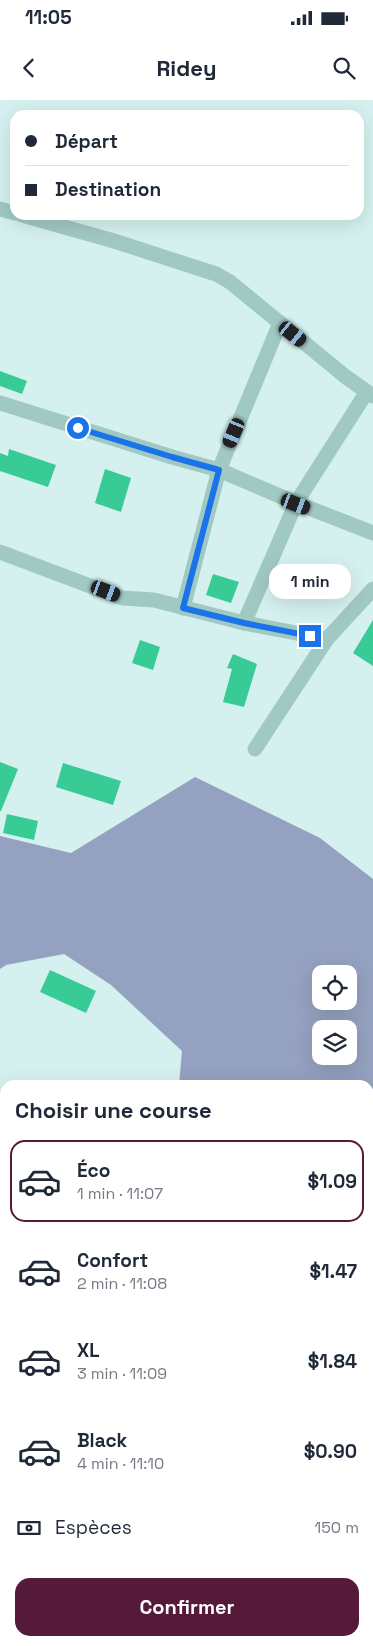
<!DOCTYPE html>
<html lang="fr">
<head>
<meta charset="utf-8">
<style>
  body { margin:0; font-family:"Space Grotesk",sans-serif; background:#f6f6f7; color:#1f2937; height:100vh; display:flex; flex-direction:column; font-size:19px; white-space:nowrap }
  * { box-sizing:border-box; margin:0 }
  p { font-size:16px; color:#747a83 }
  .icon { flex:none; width:28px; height:28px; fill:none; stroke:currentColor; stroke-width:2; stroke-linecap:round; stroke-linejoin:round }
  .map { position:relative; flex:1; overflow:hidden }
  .sheet { position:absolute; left:0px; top:980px; width:374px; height:566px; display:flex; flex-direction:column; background:#fff; border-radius:15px 15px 0 0; box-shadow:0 5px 20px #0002 }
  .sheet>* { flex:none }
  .hud { position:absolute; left:10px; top:10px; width:354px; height:110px; border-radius:15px; box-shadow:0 5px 20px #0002; display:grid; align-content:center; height:110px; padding:0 15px; background:#fff }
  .tools { position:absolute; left:312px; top:865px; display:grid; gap:10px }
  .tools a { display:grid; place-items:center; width:45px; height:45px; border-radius:10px; background:#fff; box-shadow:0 5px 20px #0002; font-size:25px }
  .end { position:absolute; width:22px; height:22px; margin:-11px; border:6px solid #1a73e8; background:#fff; box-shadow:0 0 0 2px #fff }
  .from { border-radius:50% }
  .bubble { position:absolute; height:35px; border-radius:15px; background:#fff; box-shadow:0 5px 20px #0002; font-size:16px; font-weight:800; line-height:35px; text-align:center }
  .car { position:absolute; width:15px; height:30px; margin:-15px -8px; border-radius:6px; box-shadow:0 0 4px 1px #0007; background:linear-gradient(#222 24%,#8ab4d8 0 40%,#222 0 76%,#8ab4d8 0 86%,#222 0) }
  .hud b { display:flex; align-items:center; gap:18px; height:48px; font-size:19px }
  .hud b+b { border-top:1px solid #e0e1e3 }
  .hud i { width:12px; height:12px; background:#1f2937 }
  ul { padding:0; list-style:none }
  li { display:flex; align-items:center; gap:15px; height:82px; margin:0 10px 8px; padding:0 5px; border:2px solid transparent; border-radius:15px }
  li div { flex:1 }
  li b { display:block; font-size:19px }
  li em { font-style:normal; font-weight:800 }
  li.current { border-color:#55193a }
  li>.icon { width:45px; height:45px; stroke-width:1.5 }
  h2 { padding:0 15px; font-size:22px; line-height:60px }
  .pay { display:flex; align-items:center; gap:12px; height:55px; padding:0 15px; font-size:19px }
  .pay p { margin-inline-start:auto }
  .action { display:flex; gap:10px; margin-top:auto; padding:10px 15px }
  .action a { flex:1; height:58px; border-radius:15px; background:#55193a; color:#fff; font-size:20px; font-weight:800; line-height:58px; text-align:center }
  .status { display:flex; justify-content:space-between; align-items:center; height:35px; padding:0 25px; background:#fff; direction:ltr }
  .status svg { height:14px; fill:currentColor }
  header { display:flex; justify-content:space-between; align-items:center; height:65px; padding:0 15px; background:#fff; font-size:22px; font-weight:800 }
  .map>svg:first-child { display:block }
  .green { fill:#95a1c0; fill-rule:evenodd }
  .building { fill:#39cb95 }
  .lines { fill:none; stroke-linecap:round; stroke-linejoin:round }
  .path { stroke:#8bb5ad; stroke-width:3; stroke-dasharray:2.5 2.5; stroke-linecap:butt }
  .minor { stroke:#a1c9c3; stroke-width:15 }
  .route { stroke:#1a73e8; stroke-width:6 }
</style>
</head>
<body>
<div class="status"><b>11:05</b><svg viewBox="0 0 49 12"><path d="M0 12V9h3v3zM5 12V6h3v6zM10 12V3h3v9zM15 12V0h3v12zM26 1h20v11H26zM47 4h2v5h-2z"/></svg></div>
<header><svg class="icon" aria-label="back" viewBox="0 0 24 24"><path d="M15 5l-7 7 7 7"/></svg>Ridey<svg class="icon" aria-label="search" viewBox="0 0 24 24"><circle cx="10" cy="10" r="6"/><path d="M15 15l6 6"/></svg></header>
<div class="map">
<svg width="373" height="1546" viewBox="0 0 373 1546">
  <rect width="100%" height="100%" fill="#d5f1ef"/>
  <path class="green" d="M195,677L320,738L373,779V1031L369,1028V985H179L182,951L111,885L64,854L6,865L0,869V736L71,753ZM321,874H349V901H321ZM321,929H349V956H321Z"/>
  <g class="building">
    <polygon points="0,271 27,281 22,294 0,286"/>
    <polygon points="9,349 56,365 48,387 0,371 0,353 8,356"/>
    <polygon points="105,369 131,378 121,412 95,403"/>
    <polygon points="213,474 239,482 231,503 206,495"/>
    <polygon points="373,520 373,566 353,553"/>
    <polygon points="140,540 160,547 153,570 132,563"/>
    <polygon points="233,554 257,564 244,607 223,602 232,569 227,568"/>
    <polygon points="0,662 18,669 1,711 0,711"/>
    <polygon points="63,663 121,681 113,705 56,687"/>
    <polygon points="7,714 38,721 34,740 3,733"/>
    <polygon points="50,870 96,891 86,913 40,892"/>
  </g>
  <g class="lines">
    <polyline class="path" points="369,1354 373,1355"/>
    <g class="minor">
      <polyline points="0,109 15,113"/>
      <polyline points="22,115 114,141 216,174 230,182 346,277 373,296"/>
      <polyline points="0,303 172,357 219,370 296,403 373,433"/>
      <polyline points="0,452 122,498 154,500 244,523 327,539"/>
      <polyline points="183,508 219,370 280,223"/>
      <polyline points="244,523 296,403 366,293"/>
      <polyline points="255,649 327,539 373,489"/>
      <polyline points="0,1169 5,1171"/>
      <polyline points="0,1313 5,1316"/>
      <polyline points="0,1495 5,1498"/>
      <polyline points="90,1541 100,1546"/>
      <polyline points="110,1546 113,1541"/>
      <polyline points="285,1546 287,1541"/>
    </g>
  </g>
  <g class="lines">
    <polyline class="route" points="78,328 172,357 219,370 183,508 244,523 310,536"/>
  </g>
</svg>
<div class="tools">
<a><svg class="icon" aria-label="locate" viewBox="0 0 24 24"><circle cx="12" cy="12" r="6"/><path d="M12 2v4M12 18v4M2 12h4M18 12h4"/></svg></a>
<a><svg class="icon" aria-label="layers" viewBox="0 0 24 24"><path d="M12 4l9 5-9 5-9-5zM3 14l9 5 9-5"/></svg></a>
</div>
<i class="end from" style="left:78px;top:328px"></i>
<i class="end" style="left:310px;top:536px"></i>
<div class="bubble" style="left:269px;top:464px;width:82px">1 min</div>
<i class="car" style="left:293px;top:234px;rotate:129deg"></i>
<i class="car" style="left:234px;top:333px;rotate:203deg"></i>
<i class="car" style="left:296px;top:404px;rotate:111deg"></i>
<i class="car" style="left:106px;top:491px;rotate:111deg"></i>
<div class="hud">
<b><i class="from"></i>Départ</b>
<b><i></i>Destination</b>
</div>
<section class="sheet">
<h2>Choisir une course</h2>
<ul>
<li class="current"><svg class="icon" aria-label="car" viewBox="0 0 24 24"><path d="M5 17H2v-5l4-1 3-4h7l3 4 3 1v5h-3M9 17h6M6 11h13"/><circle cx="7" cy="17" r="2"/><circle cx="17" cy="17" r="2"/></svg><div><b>Éco</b><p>1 min · 11:07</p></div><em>$1.09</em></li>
<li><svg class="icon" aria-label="car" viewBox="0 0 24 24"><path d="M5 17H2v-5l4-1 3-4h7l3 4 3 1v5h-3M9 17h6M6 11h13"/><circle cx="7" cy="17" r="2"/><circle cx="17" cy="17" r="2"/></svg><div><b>Confort</b><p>2 min · 11:08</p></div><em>$1.47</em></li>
<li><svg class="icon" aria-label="car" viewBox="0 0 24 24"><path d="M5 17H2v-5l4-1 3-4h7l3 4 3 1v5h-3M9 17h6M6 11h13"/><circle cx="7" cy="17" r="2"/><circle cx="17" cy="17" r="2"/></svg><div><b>XL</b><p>3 min · 11:09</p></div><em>$1.84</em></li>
<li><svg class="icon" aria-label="car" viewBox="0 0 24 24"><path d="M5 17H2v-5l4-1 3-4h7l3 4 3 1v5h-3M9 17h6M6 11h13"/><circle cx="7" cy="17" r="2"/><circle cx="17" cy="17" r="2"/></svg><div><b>Black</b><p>4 min · 11:10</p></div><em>$0.90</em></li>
</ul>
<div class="pay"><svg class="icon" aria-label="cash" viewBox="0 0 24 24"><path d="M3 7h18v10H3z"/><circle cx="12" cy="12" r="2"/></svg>Espèces<p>150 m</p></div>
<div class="action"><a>Confirmer</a></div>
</section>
</div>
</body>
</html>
